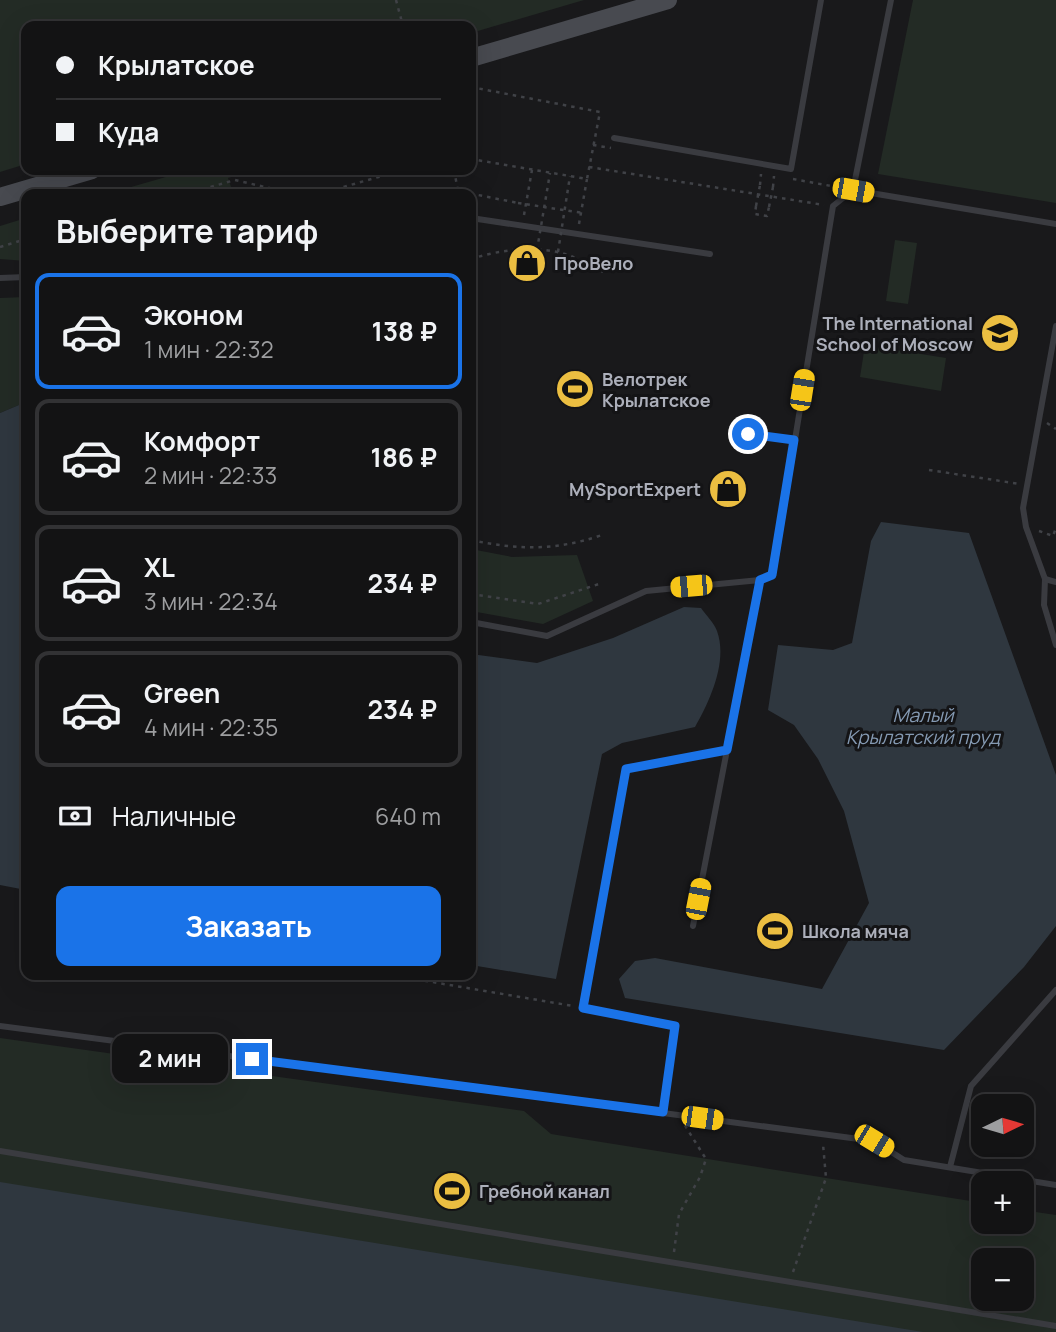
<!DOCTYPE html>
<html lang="ru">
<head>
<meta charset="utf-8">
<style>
  body { margin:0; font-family:Manrope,sans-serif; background:#1c1c1d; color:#f1f3f6; height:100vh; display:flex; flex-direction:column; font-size:26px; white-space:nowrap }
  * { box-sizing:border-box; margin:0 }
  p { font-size:23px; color:#9d9ea0 }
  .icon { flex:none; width:38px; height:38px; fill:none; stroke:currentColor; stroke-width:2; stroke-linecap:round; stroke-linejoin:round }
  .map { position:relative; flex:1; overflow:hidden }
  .drawer { position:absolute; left:21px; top:189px; width:455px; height:791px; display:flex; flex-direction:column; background:#131314; border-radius:14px; box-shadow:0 7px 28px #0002,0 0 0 2px #323234 }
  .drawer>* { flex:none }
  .hud { position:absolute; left:21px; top:21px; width:455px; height:154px; border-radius:14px; box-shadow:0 7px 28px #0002,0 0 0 2px #323234; display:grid; align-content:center; height:154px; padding:0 35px; background:#131314 }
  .needle { width:46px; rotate:85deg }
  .fabs { position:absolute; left:971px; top:1094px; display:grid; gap:14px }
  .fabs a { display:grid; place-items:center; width:63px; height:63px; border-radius:14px; background:#131314; box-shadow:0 7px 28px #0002,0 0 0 2px #323234; font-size:35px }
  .end { position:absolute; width:32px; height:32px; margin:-16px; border:9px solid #1a73e8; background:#fff; box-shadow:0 0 0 4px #fff }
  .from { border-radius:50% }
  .bubble { position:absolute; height:49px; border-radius:14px; background:#131314; box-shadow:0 7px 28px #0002,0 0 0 2px #323234; font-size:23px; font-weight:700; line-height:49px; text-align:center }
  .car { position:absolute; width:21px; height:42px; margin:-21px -10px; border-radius:9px; box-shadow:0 0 5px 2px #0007; background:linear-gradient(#f5c518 24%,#345 0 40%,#f5c518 0 76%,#345 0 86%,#f5c518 0) }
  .hud b { display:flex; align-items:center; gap:24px; height:66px; font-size:26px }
  .hud b+b { border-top:2px solid #323234 }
  .hud i { width:18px; height:18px; background:#f1f3f6 }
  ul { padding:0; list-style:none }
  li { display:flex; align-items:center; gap:21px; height:116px; margin:0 14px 10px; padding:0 21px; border:4px solid #323234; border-radius:14px }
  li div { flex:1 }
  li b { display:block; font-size:26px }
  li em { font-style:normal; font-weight:700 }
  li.on { border-color:#1a73e8 }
  li>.icon { width:63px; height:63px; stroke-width:1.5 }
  h2 { padding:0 35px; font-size:32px; line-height:84px }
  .pay { display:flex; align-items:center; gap:18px; height:77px; padding:0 35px; font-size:26px }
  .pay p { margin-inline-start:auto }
  .action { display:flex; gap:14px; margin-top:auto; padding:14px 35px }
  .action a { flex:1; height:80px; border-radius:14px; background:#1a73e8; color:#fff; font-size:28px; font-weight:700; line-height:80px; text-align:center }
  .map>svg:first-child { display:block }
  .green { fill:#232b25; fill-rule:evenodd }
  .water { fill:#2f373f }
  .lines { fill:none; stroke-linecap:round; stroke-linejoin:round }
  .path { stroke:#404247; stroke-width:2.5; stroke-dasharray:3.5 5; stroke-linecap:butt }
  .service { stroke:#3a3b40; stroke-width:6 }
  .secondary { stroke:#484a50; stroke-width:18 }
  .path-bridge { stroke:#404247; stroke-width:2.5; stroke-dasharray:3.5 5; stroke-linecap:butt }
  .route { stroke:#1a73e8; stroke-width:9 }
  .labels { text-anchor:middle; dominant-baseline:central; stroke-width:6; stroke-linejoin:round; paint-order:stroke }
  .poi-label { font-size:18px; font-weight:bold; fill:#acafba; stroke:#141416; text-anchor:start }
  .water-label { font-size:19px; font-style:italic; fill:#859ab3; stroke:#141416 }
</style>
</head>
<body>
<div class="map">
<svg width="1056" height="1332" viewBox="0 0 1056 1332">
  <rect width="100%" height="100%" fill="#19191b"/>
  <g class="green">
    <polygon points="0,0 584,0 471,33 471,26 26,26 26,164 0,172"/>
    <polygon points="913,0 1056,0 1056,203 878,174"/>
    <polygon points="190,170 256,170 228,178 232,190 248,194 107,194"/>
    <polygon points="26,218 26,261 0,259 0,226"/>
    <polygon points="895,240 917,243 908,304 886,301"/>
    <polygon points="26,297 26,402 0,413 0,298"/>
    <polygon points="865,345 946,358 941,391 860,377"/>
    <polygon points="471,549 512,557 577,555 593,601 543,624 471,611"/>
    <path d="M0,1038L524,1111L551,1134L983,1203L984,1222H1022V1210L1056,1215V1332H0ZM984,1260H1022V1298H984Z"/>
  </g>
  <g class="water">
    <polygon points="26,402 26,890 0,885 0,413"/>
    <polygon points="881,522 969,533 1056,775 1056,926 1024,967 944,1050 625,998 619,979 635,961 655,958 822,989 869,903 844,811 818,759 794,725 768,710 778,645 833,650 852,643 871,541"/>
    <path d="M684,607L701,608C706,615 714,623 717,631C728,661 710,701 695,727L622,743L602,754L556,979L471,965V654L537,663L613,638Z"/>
    <polygon points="0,1182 923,1332 0,1332"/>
  </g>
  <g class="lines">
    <g class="path">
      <polyline points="396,0 403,26"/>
      <polyline points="471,87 600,112 587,179 471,159"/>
      <polyline points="593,145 611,148"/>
      <polyline points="589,167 824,205"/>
      <polyline points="454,170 458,191 518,203"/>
      <polyline points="793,179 842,188"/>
      <polyline points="760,185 761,174"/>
      <polyline points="773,187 774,176"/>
      <polyline points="186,194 235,180 295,194"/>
      <polyline points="319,194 403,170"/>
      <polyline points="756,206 755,214 767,216 769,207"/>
      <polyline points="524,215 532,170"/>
      <polyline points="579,224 587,179"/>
      <polyline points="0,247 26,239"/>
      <path d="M471,259C502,249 542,244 573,257C583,261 593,267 603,272"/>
      <polyline points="1047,423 1056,429"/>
      <polyline points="929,470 1020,484"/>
      <polyline points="1039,531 1053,536 1056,528"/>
      <path d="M471,540C518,550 555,551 602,535"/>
      <polyline points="471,594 538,604 602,583"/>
      <polyline points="391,975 573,1006"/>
      <polyline points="674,1252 679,1214 700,1177 706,1159 684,1124"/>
      <polyline points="793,1272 826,1178 823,1144"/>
    </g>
    <g class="service">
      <polyline points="614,138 791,169 821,0"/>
      <polyline points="853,190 1056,224"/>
      <polyline points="471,218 710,254"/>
      <polyline points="0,278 26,277"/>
      <polyline points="1056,326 1023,508 1026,527 1045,579 1044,605 1056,645"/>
      <polyline points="748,434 794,440"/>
      <polyline points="1045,579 1056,582"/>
      <polyline points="760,580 727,750 626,769 584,1008 675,1025 663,1113 874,1141 904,1160 1056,1185"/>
      <polyline points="471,622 547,636 646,591 760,580 773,575 833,206 853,190 891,0"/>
      <polyline points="693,926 727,750"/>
      <polyline points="0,1026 663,1113"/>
      <polyline points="0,1151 1056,1326"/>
      <polyline points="950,1167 971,1086 1056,990"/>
    </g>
    <g class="secondary">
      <polyline points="471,58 668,0"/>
      <polyline points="0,197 92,170"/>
    </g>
    <g class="path-bridge">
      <polyline points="518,203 583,213"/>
      <polyline points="756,206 760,185"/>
      <polyline points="769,207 773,187"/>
      <polyline points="537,250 550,173"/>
      <polyline points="558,252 570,176"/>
    </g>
  </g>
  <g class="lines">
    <polyline class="route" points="252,1059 663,1112 675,1026 583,1008 626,769 727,750 760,580 772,575 794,440 748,434"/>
  </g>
  <defs>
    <symbol id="shop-disc" viewBox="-11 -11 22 22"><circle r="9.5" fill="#ebbe41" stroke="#141416"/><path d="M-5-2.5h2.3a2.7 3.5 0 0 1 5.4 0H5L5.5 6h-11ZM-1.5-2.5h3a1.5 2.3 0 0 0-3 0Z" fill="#111"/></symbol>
    <symbol id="school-disc" viewBox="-11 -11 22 22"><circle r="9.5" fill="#ebbe41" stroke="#141416"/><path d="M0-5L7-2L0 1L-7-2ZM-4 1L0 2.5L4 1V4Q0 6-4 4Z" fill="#111"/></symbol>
    <symbol id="stadium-disc" viewBox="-11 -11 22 22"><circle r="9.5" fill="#ebbe41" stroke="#141416"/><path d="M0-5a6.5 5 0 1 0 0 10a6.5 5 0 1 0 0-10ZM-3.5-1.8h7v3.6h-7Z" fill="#111"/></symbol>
  </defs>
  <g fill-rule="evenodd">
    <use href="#shop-disc" x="505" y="241" width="44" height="44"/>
    <use href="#school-disc" x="978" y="311" width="44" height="44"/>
    <use href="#stadium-disc" x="553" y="367" width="44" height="44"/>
    <use href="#shop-disc" x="706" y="467" width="44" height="44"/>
    <use href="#stadium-disc" x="753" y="909" width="44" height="44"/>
    <use href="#stadium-disc" x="430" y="1169" width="44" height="44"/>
  </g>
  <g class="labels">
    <g class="poi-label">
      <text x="554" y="263">ПроВело</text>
      <text x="973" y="323" text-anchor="end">The International<tspan x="973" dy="21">School of Moscow</tspan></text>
      <text x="602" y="379">Велотрек<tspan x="602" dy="21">Крылатское</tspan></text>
      <text x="701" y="489" text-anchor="end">MySportExpert</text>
      <text x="802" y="931">Школа мяча</text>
      <text x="479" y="1191">Гребной канал</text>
    </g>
    <g class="water-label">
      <text x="923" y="715">Малый<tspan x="923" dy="22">Крылатский пруд</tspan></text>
    </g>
  </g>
</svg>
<div class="fabs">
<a><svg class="needle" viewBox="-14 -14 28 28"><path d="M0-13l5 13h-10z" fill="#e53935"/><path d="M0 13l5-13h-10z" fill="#9d9ea0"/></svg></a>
<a>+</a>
<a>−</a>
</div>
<i class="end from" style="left:748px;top:434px"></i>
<i class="end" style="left:252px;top:1059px"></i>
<div class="bubble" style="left:112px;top:1034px;width:116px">2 мин</div>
<i class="car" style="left:853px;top:190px;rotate:100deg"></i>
<i class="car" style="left:802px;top:390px;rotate:9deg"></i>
<i class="car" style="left:691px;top:586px;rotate:265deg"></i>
<i class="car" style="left:698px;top:899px;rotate:11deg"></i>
<i class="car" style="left:702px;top:1118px;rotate:98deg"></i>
<i class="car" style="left:874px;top:1141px;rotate:121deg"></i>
<div class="hud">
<b><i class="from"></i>Крылатское</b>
<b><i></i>Куда</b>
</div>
<section class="drawer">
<h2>Выберите тариф</h2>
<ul>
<li class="on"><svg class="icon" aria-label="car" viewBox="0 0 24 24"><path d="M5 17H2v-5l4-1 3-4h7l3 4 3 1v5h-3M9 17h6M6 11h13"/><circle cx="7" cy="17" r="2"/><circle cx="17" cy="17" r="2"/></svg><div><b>Эконом</b><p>1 мин · 22:32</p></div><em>138 ₽</em></li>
<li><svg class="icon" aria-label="car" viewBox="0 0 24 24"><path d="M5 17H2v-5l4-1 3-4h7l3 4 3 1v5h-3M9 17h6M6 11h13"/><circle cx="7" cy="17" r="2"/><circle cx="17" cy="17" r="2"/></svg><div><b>Комфорт</b><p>2 мин · 22:33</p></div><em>186 ₽</em></li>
<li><svg class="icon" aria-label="car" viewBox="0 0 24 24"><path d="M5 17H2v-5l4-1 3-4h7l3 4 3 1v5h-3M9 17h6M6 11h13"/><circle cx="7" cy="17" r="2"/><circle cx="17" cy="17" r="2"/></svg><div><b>XL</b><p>3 мин · 22:34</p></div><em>234 ₽</em></li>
<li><svg class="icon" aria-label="car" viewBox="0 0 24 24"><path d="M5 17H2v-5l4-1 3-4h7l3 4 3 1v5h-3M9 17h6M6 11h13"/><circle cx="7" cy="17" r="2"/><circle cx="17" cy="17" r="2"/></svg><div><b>Green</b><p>4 мин · 22:35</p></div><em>234 ₽</em></li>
</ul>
<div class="pay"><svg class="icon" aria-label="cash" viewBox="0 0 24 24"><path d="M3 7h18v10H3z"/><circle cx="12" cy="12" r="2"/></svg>Наличные<p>640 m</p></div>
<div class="action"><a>Заказать</a></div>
</section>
</div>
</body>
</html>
